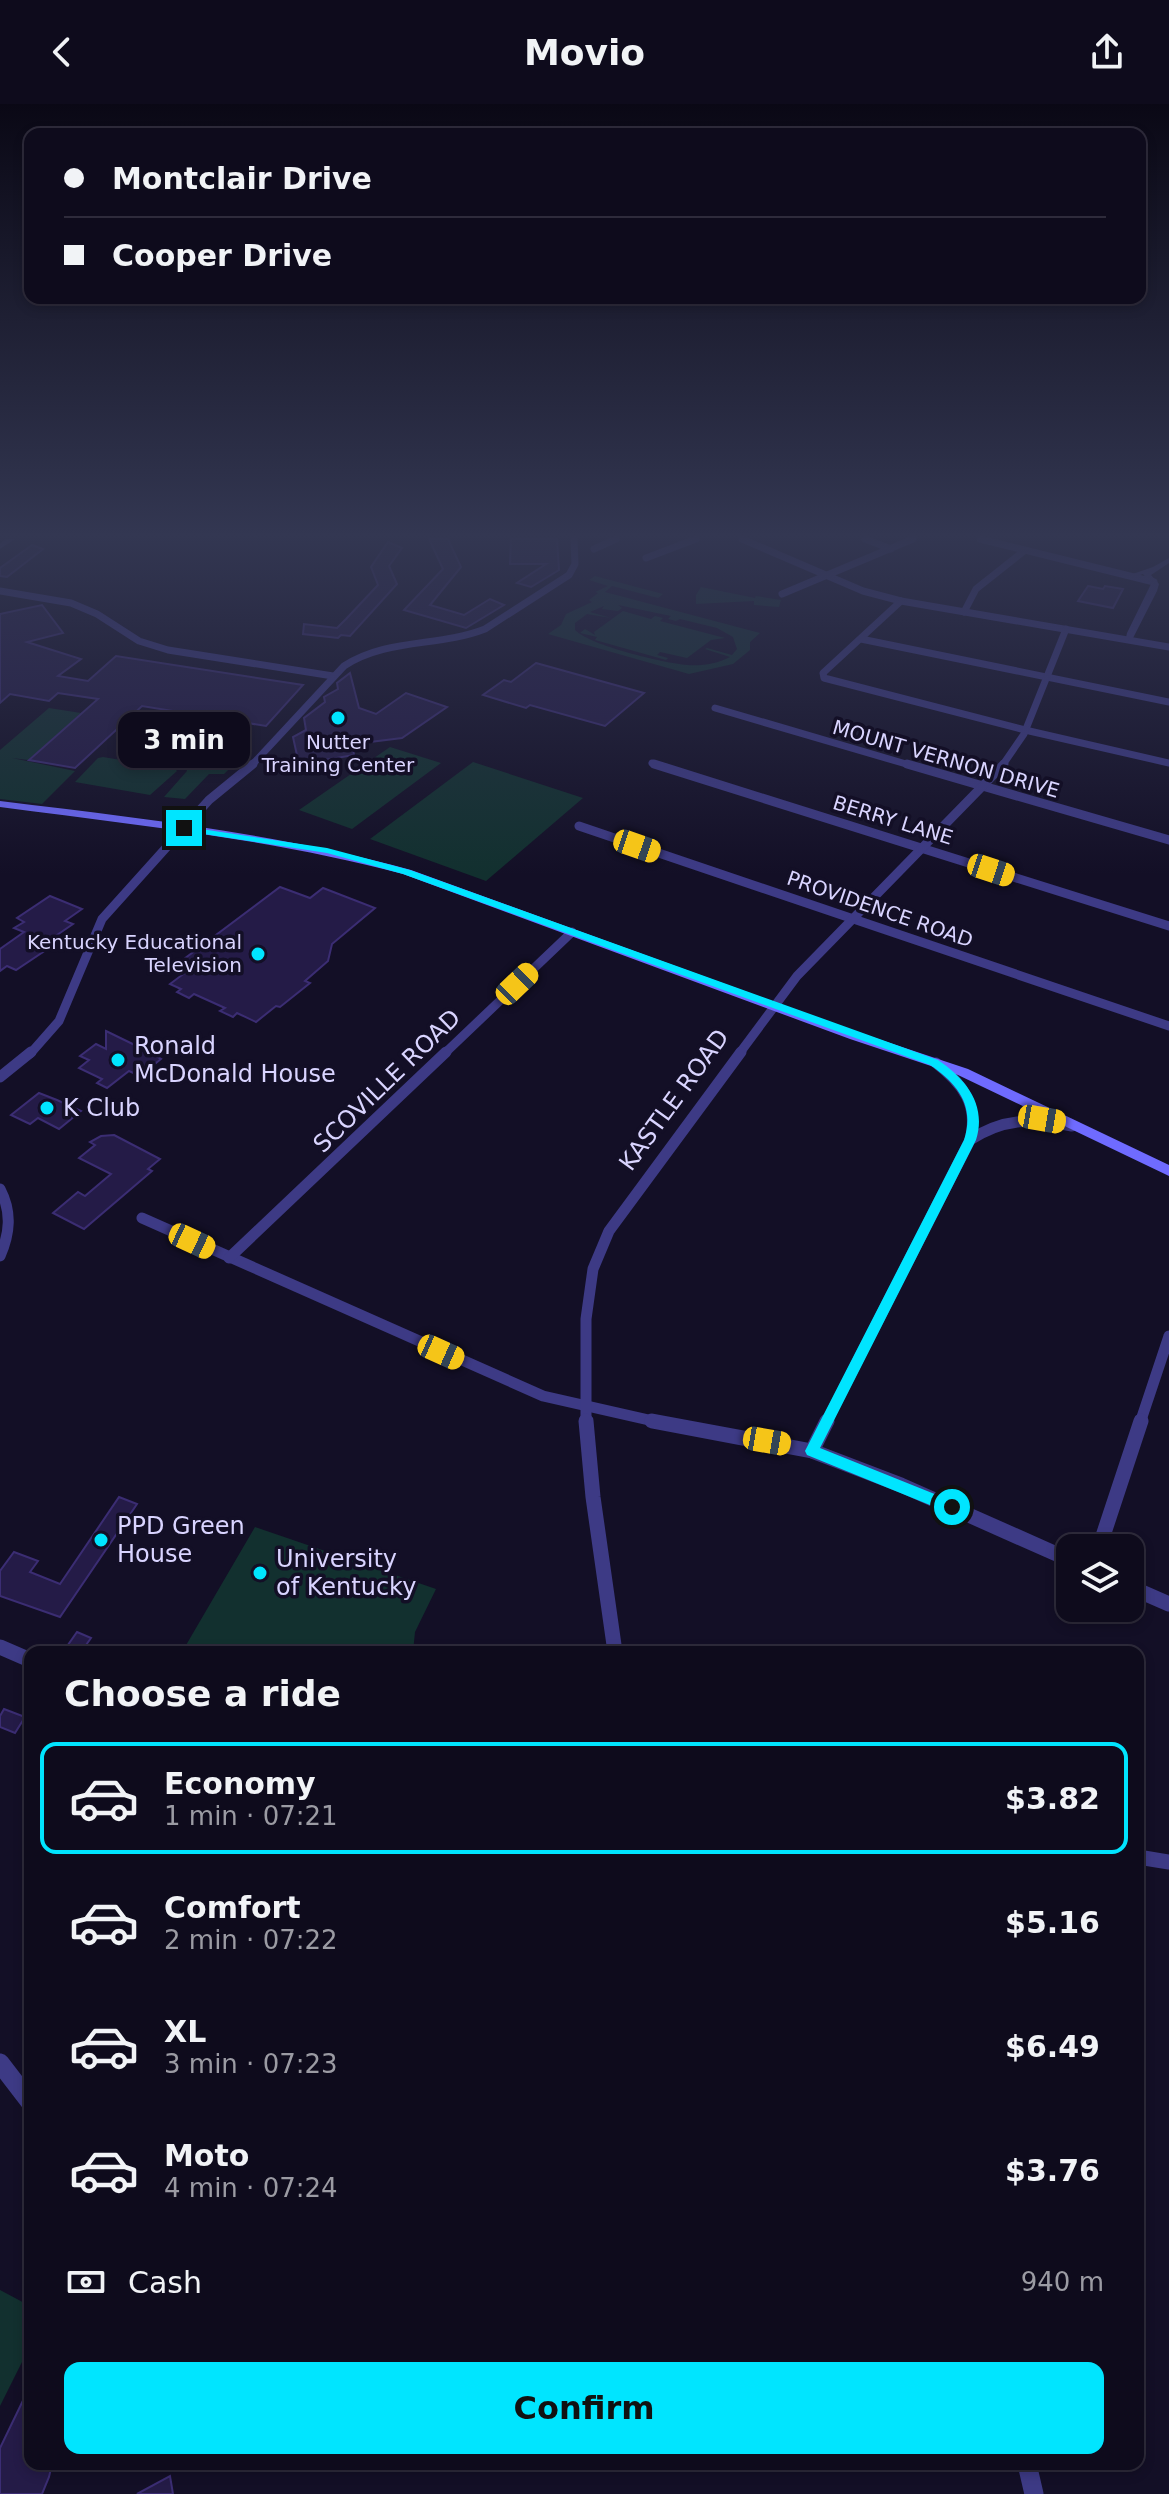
<!DOCTYPE html>
<html lang="en">
<head>
<meta charset="utf-8">
<style>
  body { margin:0; font-family:"DejaVu Sans",sans-serif; background:#171425; color:#f1f3f6; height:100vh; display:flex; flex-direction:column; font-size:30px; white-space:nowrap }
  * { box-sizing:border-box; margin:0 }
  p { font-size:26px; color:#9b9ba3 }
  .icon { flex:none; width:44px; height:44px; fill:none; stroke:currentColor; stroke-width:2; stroke-linecap:round; stroke-linejoin:round }
  .map { position:relative; flex:1; overflow:hidden }
  .panel { position:absolute; left:24px; top:1542px; width:1120px; height:824px; display:flex; flex-direction:column; background:#0e0b1c; border-radius:16px; box-shadow:0 4px 12px #0003,0 0 0 2px #2e2b3b }
  .panel>* { flex:none }
  .top-card { position:absolute; left:24px; top:24px; width:1122px; height:176px; border-radius:16px; box-shadow:0 4px 12px #0003,0 0 0 2px #2e2b3b; display:grid; align-content:center; height:176px; padding:0 40px; background:#0e0b1c }
  .fabs { position:absolute; left:1056px; top:1430px; display:grid; gap:16px }
  .fabs a { display:grid; place-items:center; width:88px; height:88px; border-radius:16px; background:#0e0b1c; box-shadow:0 4px 12px #0003,0 0 0 2px #2e2b3b; font-size:40px }
  .end { position:absolute; width:36px; height:36px; margin:-18px; border:10px solid #00e5ff; background:#111; box-shadow:0 0 0 4px #111 }
  .from { border-radius:50% }
  .bubble { position:absolute; height:56px; border-radius:16px; background:#0e0b1c; box-shadow:0 4px 12px #0003,0 0 0 2px #2e2b3b; font-size:26px; font-weight:800; line-height:56px; text-align:center }
  .car { position:absolute; width:24px; height:48px; margin:-24px -12px; border-radius:10px; box-shadow:0 0 6px 2px #0007; background:linear-gradient(#f5c518 24%,#345 0 40%,#f5c518 0 76%,#345 0 86%,#f5c518 0) }
  .top-card b { display:flex; align-items:center; gap:28px; height:76px; font-size:30px }
  .top-card b+b { border-top:2px solid #2e2b3b }
  .top-card i { width:20px; height:20px; background:#f1f3f6 }
  ul { padding:0; list-style:none }
  li { display:flex; align-items:center; gap:24px; height:112px; margin:0 16px 12px; padding:0 24px; border:4px solid transparent; border-radius:16px }
  li div { flex:1 }
  li b { display:block; font-size:30px }
  li em { font-style:normal; font-weight:800 }
  li.current { border-color:#00e5ff }
  li>.icon { width:72px; height:72px; stroke-width:1.5 }
  h2 { padding:0 40px; font-size:36px; line-height:96px }
  .pay { display:flex; align-items:center; gap:20px; height:88px; padding:0 40px; font-size:30px }
  .pay p { margin-inline-start:auto }
  .action { display:flex; gap:16px; margin-top:auto; padding:16px 40px }
  .action a { flex:1; height:92px; border-radius:16px; background:#00e5ff; color:#111; font-size:32px; font-weight:800; line-height:92px; text-align:center }
  header { display:flex; justify-content:space-between; align-items:center; height:104px; padding:0 40px; background:#0e0b1c; font-size:36px; font-weight:800 }
  .map>svg:first-child { display:block }
  .green { fill:#12302f; fill-rule:evenodd }
  .building { fill:#241b47; stroke:#3b2d73; stroke-width:2 }
  .lines { fill:none; stroke-linecap:round; stroke-linejoin:round }
  .minor-far4 { stroke:#3d3a85; stroke-width:7 }
  .minor-far3 { stroke:#3d3a85; stroke-width:9 }
  .minor-far2 { stroke:#3d3a85; stroke-width:11 }
  .minor-far1 { stroke:#3d3a85; stroke-width:15 }
  .minor { stroke:#3d3a85; stroke-width:19 }
  .tertiary { fill:#3d3a85; fill-rule:evenodd }
  .secondary { fill:#6f6bff; fill-rule:evenodd }
  .route { fill:#00e5ff }
  .poi-dot { fill:#00e5ff; stroke:#130f26; stroke-width:3 }
  .labels { text-anchor:middle; dominant-baseline:central; stroke-width:7; stroke-linejoin:round; paint-order:stroke }
  .far-poi-label { font-size:20px; fill:#d9d4ff; stroke:#130f26 }
  .far-street-label { font-size:20px; fill:#d9d4ff; stroke:#130f26 }
  .poi-label { font-size:24px; fill:#d9d4ff; stroke:#130f26; text-anchor:start }
  .street-label { font-size:24px; fill:#d9d4ff; stroke:#130f26 }
</style>
</head>
<body>
<header><svg class="icon" aria-label="back" viewBox="0 0 24 24"><path d="M15 5l-7 7 7 7"/></svg>Movio<svg class="icon" aria-label="share" viewBox="0 0 24 24"><path d="M12 15V3M7 8l5-5 5 5M5 13v7h14v-7"/></svg></header>
<div class="map">
<svg width="1169" height="2390" viewBox="0 0 1169 2390">
  <rect width="100%" height="100%" fill="#130f26"/>
  <g class="green">
    <path d="M595,472L663,490L658,494L612,482L605,488L760,529L750,538V546L733,560L689,570L548,530L561,521L566,510L592,498L589,496L598,489L595,488L608,482L589,476ZM618,501L671,512L668,515L676,517L680,515L717,524L733,533L737,545L732,551L707,544L705,545L730,553C717,560 702,562 687,561C664,559 591,542 575,526V519L587,510L611,514L590,508L604,502L602,505L618,507L622,504Z"/>
    <polygon points="701,483 755,494 756,492 781,496 779,503 754,501 754,497 696,500 696,491"/>
    <polygon points="623,507 651,515 655,512 663,514 660,517 725,534 711,536 687,554 660,548 657,551 668,554 666,556 595,536 597,533 580,529 585,525 595,531 594,528"/>
    <polygon points="49,604 81,609 28,656 12,654 75,667 42,700 0,695 0,646"/>
    <polygon points="157,623 192,628 194,631 168,653 132,647 130,644"/>
    <polygon points="211,642 245,649 224,670 209,670 185,695 164,693 187,667 186,663 206,643"/>
    <polygon points="390,643 441,659 352,725 299,706"/>
    <polygon points="103,653 175,665 177,667 150,691 75,678 98,654"/>
    <polygon points="473,658 583,694 486,777 370,735"/>
    <polygon points="255,1423 436,1485 415,1528 413,1548 182,1548"/>
    <polygon points="0,2186 30,2202 30,2242 0,2302"/>
  </g>
  <g class="building">
    <polygon points="429,435 448,435 461,463 430,501 464,511 490,495 504,501 466,524 404,506 443,465"/>
    <polygon points="511,435 557,435 559,466 531,483 517,479 546,460 510,460"/>
    <polygon points="388,438 402,444 389,462 397,480 350,532 341,531 338,534 303,530 304,520 337,524 346,515 378,481 371,463"/>
    <polygon points="32,441 43,445 7,473 0,472 0,464"/>
    <polygon points="1088,482 1103,485 1105,482 1123,485 1113,504 1078,497"/>
    <polygon points="42,501 63,529 27,538 81,555 58,572 88,577 116,552 303,581 266,622 142,602 75,664 29,656 98,595 58,589 49,597 10,590 0,599 0,510"/>
    <polygon points="536,559 644,589 605,622 530,601 526,604 483,591 504,576 511,578"/>
    <polygon points="350,569 359,604 376,610 406,589 447,603 402,634 362,639 353,644 354,651 319,657 298,656 293,633 306,626 304,614 325,598 324,593 338,585 337,579"/>
    <polygon points="280,783 310,794 323,784 375,804 332,840 328,857 305,877 310,879 280,903 276,902 256,918 237,909 233,913 220,907 225,904 194,890 189,894 177,888 181,885 170,880 186,868 182,866 188,861 180,858"/>
    <polygon points="50,792 82,805 65,817 73,820 57,831 64,834 16,866 7,862 0,867 0,845 24,828 14,824 24,818 17,814"/>
    <polygon points="106,927 145,946 161,955 140,972 129,967 107,984 97,979 102,975 79,964 89,956 80,952 96,940 106,945"/>
    <polygon points="39,989 57,996 81,1007 59,1025 38,1014 30,1020 11,1011"/>
    <polygon points="114,1031 160,1055 148,1065 152,1067 84,1125 53,1109 78,1088 85,1092 111,1070 79,1054 95,1041 90,1038 101,1032"/>
    <polygon points="119,1393 137,1400 60,1513 0,1492 0,1467 14,1448 38,1457 30,1468 60,1480"/>
    <polygon points="77,1528 91,1534 81,1548 63,1548"/>
    <polygon points="4,1605 25,1613 15,1629 0,1623 0,1612"/>
    <polygon points="30,2282 30,2360 52,2360 49,2373 42,2390 0,2390 0,2344"/>
    <polygon points="170,2372 173,2390 137,2390"/>
  </g>
  <g class="lines">
    <g class="minor-far4">
      <polyline points="742,435 863,487 901,497 1169,543"/>
      <polyline points="865,435 891,445"/>
      <polyline points="980,435 1154,478"/>
      <polyline points="594,445 616,435"/>
      <polyline points="646,454 696,435"/>
      <polyline points="0,487 71,499 97,510 139,537 168,546 333,572"/>
      <polyline points="782,490 913,435"/>
      <polyline points="901,497 823,569 824,574 1025,626 1169,659"/>
      <polyline points="964,508 976,485 1024,447"/>
      <polyline points="861,535 1169,598"/>
      <polyline points="715,604 913,662"/>
      <polyline points="652,659 660,662"/>
      <path d="M251,662L344,562C387,534 439,543 485,525L569,471L575,460L574,435"/>
      <polyline points="1002,662 1024,630 1066,525"/>
    </g>
    <g class="minor-far3">
      <polyline points="654,660 1169,822"/>
      <polyline points="907,660 1169,736"/>
      <polyline points="579,722 1169,922"/>
      <polyline points="30,950 59,917 102,815 209,696 253,660"/>
      <polyline points="444,950 572,828"/>
      <polyline points="739,950 797,872 1004,660"/>
    </g>
    <g class="minor-far2">
      <path d="M936,959C963,980 979,1001 970,1036"/>
      <polyline points="0,973 31,948"/>
      <path d="M0,1085C12,1108 10,1129 0,1152"/>
      <polyline points="142,1114 543,1292 662,1319"/>
      <polyline points="229,1154 446,948"/>
      <polyline points="586,1319 586,1215 593,1165 609,1127 741,948"/>
      <path d="M826,1319L970,1036C1003,1014 1034,1014 1072,1022"/>
      <polyline points="1140,1319 1169,1232"/>
    </g>
    <g class="minor-far1">
      <polyline points="586,1317 593,1393 615,1548"/>
      <polyline points="652,1317 812,1347 901,1381 1070,1456"/>
      <polyline points="812,1347 827,1317"/>
      <polyline points="1099,1444 1141,1317"/>
      <polyline points="1130,1483 1169,1500"/>
      <polyline points="0,1543 30,1556"/>
      <polyline points="1138,1753 1169,1758"/>
    </g>
    <g class="minor">
      <polyline points="0,1959 30,1998"/>
      <polyline points="1027,2360 1034,2390"/>
    </g>
    <g class="tertiary">
      <polygon points="6,435 15,435 0,445 0,440"/>
      <polygon points="1169,454 1169,459 1151,471 1159,480 1157,487 1132,536 1125,538 1127,529 1151,480 1143,470 1128,475 1124,473 1153,463"/>
    </g>
    <path class="secondary" d="M0,697C138,714 276,729 411,766L860,929L968,965L1169,1061V1072L958,971L850,935L403,770C271,735 136,721 0,703Z"/>
  </g>
  <linearGradient id="sky" x2="0" y2="1"><stop stop-color="#0a0815"/><stop offset="0.56" stop-color="#333752"/><stop offset="1" stop-color="#333752" stop-opacity="0"/></linearGradient>
  <rect width="1169" height="770" fill="url(#sky)"/>
  <path class="route" d="M181,722L327,744L410,766L938,956C966,975 987,1001 976,1036L820,1344L957,1399V1408H947L807,1351L805,1347L964,1036C975,1002 958,980 930,961L403,770L327,749L184,727Z"/>
  <g class="poi-dot">
    <circle cx="338" cy="614" r="8"/>
    <circle cx="258" cy="850" r="8"/>
    <circle cx="118" cy="956" r="8"/>
    <circle cx="47" cy="1004" r="8"/>
    <circle cx="101" cy="1436" r="8"/>
    <circle cx="260" cy="1469" r="8"/>
  </g>
  <g class="labels">
    <g class="far-poi-label">
      <text x="338" y="638">Nutter<tspan x="338" dy="23">Training Center</tspan></text>
      <text x="242" y="838" text-anchor="end">Kentucky Educational<tspan x="242" dy="23">Television</tspan></text>
    </g>
    <g class="far-street-label">
      <text transform="translate(946 655) rotate(16)">MOUNT VERNON DRIVE</text>
      <text transform="translate(893 716) rotate(17)">BERRY LANE</text>
      <text transform="translate(880 805) rotate(19)">PROVIDENCE ROAD</text>
    </g>
    <g class="poi-label">
      <text x="134" y="942">Ronald<tspan x="134" dy="28">McDonald House</tspan></text>
      <text x="63" y="1004">K Club</text>
      <text x="117" y="1422">PPD Green<tspan x="117" dy="28">House</tspan></text>
      <text x="276" y="1455">University<tspan x="276" dy="28">of Kentucky</tspan></text>
    </g>
    <g class="street-label">
      <text transform="translate(387 977) rotate(-44)">SCOVILLE ROAD</text>
      <text transform="translate(674 996) rotate(-54)">KASTLE ROAD</text>
    </g>
  </g>
</svg>
<div class="fabs">
<a><svg class="icon" aria-label="layers" viewBox="0 0 24 24"><path d="M12 4l9 5-9 5-9-5zM3 14l9 5 9-5"/></svg></a>
</div>
<i class="end from" style="left:952px;top:1403px"></i>
<i class="end" style="left:184px;top:724px"></i>
<div class="bubble" style="left:118px;top:608px;width:132px">3 min</div>
<i class="car" style="left:637px;top:742px;rotate:109deg"></i>
<i class="car" style="left:991px;top:766px;rotate:108deg"></i>
<i class="car" style="left:517px;top:880px;rotate:46deg"></i>
<i class="car" style="left:1042px;top:1015px;rotate:100deg"></i>
<i class="car" style="left:192px;top:1137px;rotate:115deg"></i>
<i class="car" style="left:441px;top:1248px;rotate:114deg"></i>
<i class="car" style="left:767px;top:1337px;rotate:100deg"></i>
<div class="top-card">
<b><i class="from"></i>Montclair Drive</b>
<b><i></i>Cooper Drive</b>
</div>
<section class="panel">
<h2>Choose a ride</h2>
<ul>
<li class="current"><svg class="icon" aria-label="car" viewBox="0 0 24 24"><path d="M5 17H2v-5l4-1 3-4h7l3 4 3 1v5h-3M9 17h6M6 11h13"/><circle cx="7" cy="17" r="2"/><circle cx="17" cy="17" r="2"/></svg><div><b>Economy</b><p>1 min · 07:21</p></div><em>$3.82</em></li>
<li><svg class="icon" aria-label="car" viewBox="0 0 24 24"><path d="M5 17H2v-5l4-1 3-4h7l3 4 3 1v5h-3M9 17h6M6 11h13"/><circle cx="7" cy="17" r="2"/><circle cx="17" cy="17" r="2"/></svg><div><b>Comfort</b><p>2 min · 07:22</p></div><em>$5.16</em></li>
<li><svg class="icon" aria-label="car" viewBox="0 0 24 24"><path d="M5 17H2v-5l4-1 3-4h7l3 4 3 1v5h-3M9 17h6M6 11h13"/><circle cx="7" cy="17" r="2"/><circle cx="17" cy="17" r="2"/></svg><div><b>XL</b><p>3 min · 07:23</p></div><em>$6.49</em></li>
<li><svg class="icon" aria-label="car" viewBox="0 0 24 24"><path d="M5 17H2v-5l4-1 3-4h7l3 4 3 1v5h-3M9 17h6M6 11h13"/><circle cx="7" cy="17" r="2"/><circle cx="17" cy="17" r="2"/></svg><div><b>Moto</b><p>4 min · 07:24</p></div><em>$3.76</em></li>
</ul>
<div class="pay"><svg class="icon" aria-label="cash" viewBox="0 0 24 24"><path d="M3 7h18v10H3z"/><circle cx="12" cy="12" r="2"/></svg>Cash<p>940 m</p></div>
<div class="action"><a>Confirm</a></div>
</section>
</div>
</body>
</html>
